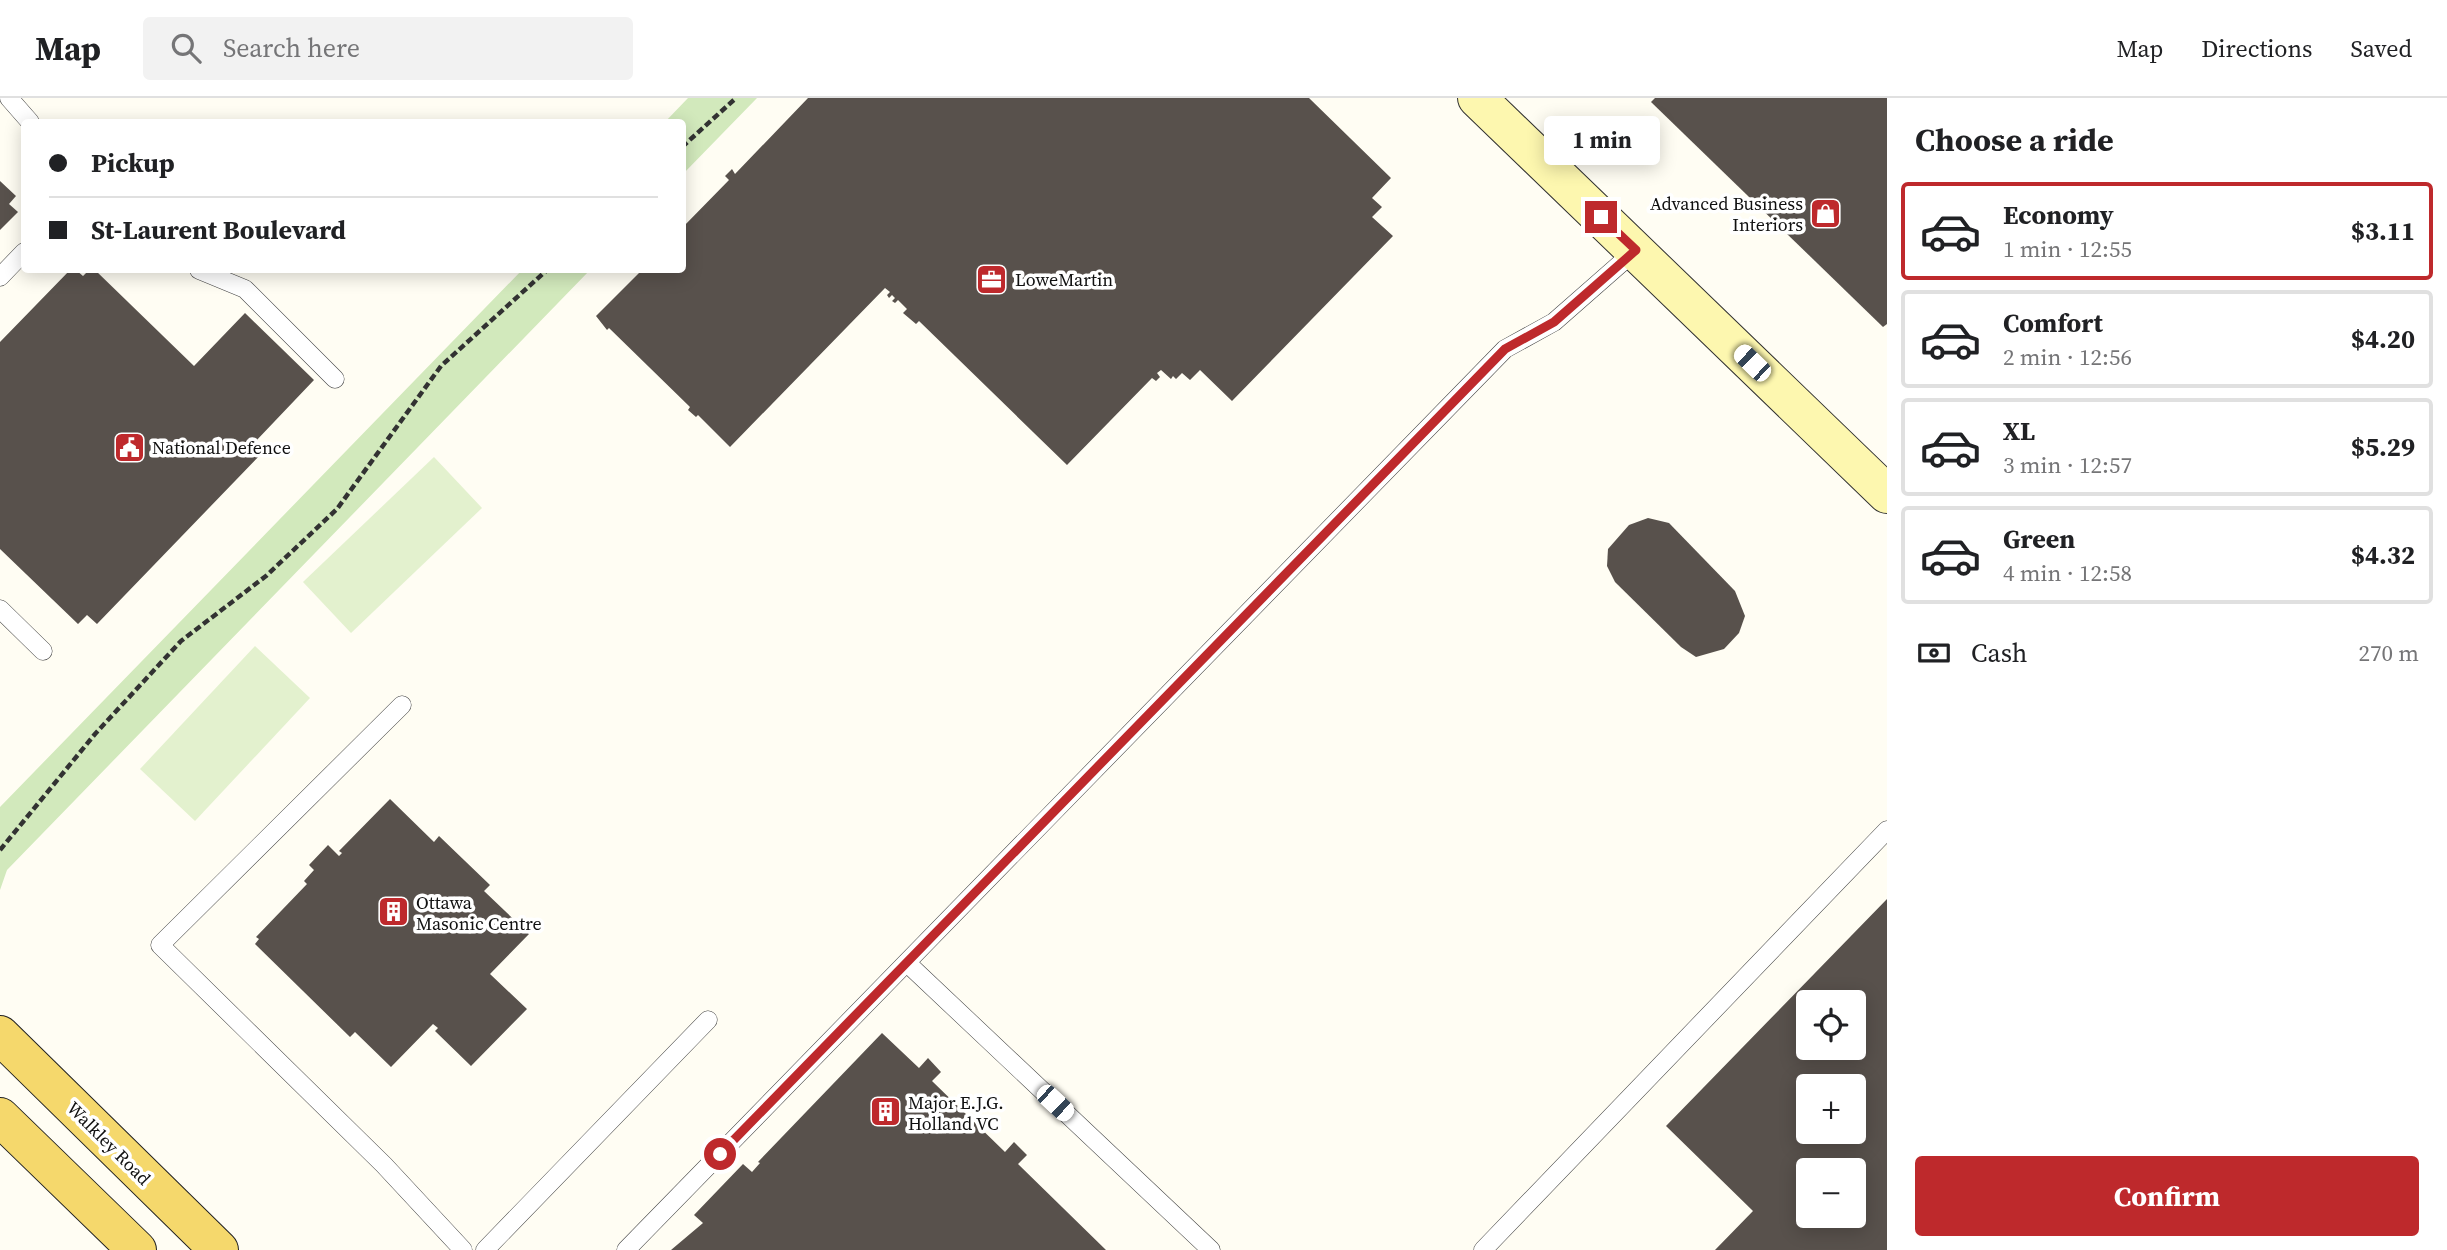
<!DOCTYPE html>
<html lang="en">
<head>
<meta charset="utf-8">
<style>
  body { margin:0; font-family:"Source Serif 4",serif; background:#f2f2f2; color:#202124; height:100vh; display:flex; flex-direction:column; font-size:26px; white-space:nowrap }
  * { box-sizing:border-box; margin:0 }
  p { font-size:23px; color:#757577 }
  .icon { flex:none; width:38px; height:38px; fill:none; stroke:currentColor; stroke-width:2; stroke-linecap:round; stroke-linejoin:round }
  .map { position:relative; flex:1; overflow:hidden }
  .sheet { display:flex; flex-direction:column; background:#fff; width:560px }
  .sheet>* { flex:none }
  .hud { position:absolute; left:21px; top:21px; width:665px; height:154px; border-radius:7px; box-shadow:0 4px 18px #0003; display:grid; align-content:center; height:154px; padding:0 28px; background:#fff }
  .controls { position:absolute; left:1796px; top:892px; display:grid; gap:14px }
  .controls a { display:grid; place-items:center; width:70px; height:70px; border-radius:7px; background:#fff; box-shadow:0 4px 18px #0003; font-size:35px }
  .end { position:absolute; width:32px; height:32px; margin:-16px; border:9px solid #be292c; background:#fff; box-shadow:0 0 0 4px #fff }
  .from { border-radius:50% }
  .bubble { position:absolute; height:49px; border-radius:7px; background:#fff; box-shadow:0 4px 18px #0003; font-size:23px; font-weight:700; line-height:49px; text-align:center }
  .car { position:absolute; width:21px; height:42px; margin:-21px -10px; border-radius:9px; box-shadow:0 0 5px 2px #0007; background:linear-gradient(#fff 24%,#345 0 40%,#fff 0 76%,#345 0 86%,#fff 0) }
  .hud b { display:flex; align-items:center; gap:24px; height:66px; font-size:26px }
  .hud b+b { border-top:2px solid #e0e0e0 }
  .hud i { width:18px; height:18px; background:#202124 }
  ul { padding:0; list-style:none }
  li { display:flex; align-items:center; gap:21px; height:98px; margin:0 14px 10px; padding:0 14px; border:4px solid #e0e0e0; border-radius:7px }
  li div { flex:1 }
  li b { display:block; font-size:26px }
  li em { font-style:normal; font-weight:700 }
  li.selected { border-color:#be292c }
  li>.icon { width:63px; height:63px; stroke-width:1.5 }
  h2 { padding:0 28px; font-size:32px; line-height:84px }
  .pay { display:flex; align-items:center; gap:18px; height:77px; padding:0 28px; font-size:26px }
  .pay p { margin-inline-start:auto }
  .button { display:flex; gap:14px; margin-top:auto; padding:14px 28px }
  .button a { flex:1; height:80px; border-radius:7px; background:#be292c; color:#fff; font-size:28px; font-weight:700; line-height:80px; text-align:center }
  header { display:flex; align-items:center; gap:42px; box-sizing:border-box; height:98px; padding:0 35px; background:#fff; border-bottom:2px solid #e0e0e0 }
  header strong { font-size:33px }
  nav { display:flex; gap:38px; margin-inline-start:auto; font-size:24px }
  .search { width:490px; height:63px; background:#f2f2f2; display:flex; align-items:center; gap:18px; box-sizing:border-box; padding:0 24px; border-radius:7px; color:#757577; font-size:26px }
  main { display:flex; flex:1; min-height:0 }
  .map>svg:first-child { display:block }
  .green { fill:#d2e9bc }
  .pitch { fill:#e3f1ce }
  .building { fill:#58514c; fill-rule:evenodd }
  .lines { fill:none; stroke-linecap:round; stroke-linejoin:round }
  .lane-casing { stroke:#434343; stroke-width:19 }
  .secondary-casing { stroke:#323232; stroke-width:40 }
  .primary-casing { stroke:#212121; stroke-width:40 }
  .path { stroke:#323232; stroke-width:4.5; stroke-dasharray:7 3.5; stroke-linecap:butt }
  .lane { stroke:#fff; stroke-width:18 }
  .secondary { stroke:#fdf7af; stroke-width:38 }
  .primary { stroke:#f5d86c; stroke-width:38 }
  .route { stroke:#be292c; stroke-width:9 }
  .labels { text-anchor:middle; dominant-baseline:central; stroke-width:7; stroke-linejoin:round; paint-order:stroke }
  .poi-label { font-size:18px; fill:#101010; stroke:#fff; text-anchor:start }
  .street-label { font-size:18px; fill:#101010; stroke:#fff }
</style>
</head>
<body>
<header>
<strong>Map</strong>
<div class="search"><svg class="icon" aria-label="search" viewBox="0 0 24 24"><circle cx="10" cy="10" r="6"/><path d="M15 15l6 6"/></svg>Search here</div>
<nav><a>Map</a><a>Directions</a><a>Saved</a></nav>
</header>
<main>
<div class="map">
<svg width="1887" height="1152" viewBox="0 0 1887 1152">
  <rect width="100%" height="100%" fill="#fffdf3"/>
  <g class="green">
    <polygon points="688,0 757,0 683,76 682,24 665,24"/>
    <polygon points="522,172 590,172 7,772 0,792 0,709"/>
  </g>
  <g class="pitch">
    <polygon points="434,359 482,410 351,535 303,484"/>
    <polygon points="255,548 310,600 195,723 140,671"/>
  </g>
  <g class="building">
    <polygon points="808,0 1309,0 1391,80 1372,100 1382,109 1372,119 1393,138 1232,303 1200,272 1190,282 1182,275 1176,281 1173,278 1171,281 1161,272 1157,275 1160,279 1156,283 1152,280 1067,367 919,223 916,226 903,215 907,211 898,202 895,205 892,203 895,200 892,197 889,200 887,197 890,194 885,190 730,349 698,317 696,319 688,312 690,309 609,230 607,232 596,218 642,172 682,172 682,130 729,82 725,78 732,71 735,76"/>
    <polygon points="1655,0 1887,0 1887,226 1883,229 1651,4"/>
    <polygon points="0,83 16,98 9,106 18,114 0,132"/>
    <polygon points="70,172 76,172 83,178 89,172 95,172 194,268 245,215 314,282 254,345 263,354 97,526 87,517 78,526 0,451 0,244"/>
    <polygon points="1648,420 1669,425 1735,493 1745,518 1739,535 1724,551 1696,559 1681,549 1615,484 1607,468 1608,451 1629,427"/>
    <polygon points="390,701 434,744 439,738 490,787 484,793 529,836 490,876 527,911 471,968 435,933 438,930 433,926 391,969 355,934 350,939 255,846 259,841 256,839 307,786 304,783 314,772 309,767 328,747 339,758 342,755 339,753"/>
    <path d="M1887,801V1152H1715L1753,1113L1666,1028ZM1808,905H1853V950H1808ZM1808,989H1853V1034H1808ZM1808,1073H1853V1118H1808Z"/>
    <polygon points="882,935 919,970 928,960 941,974 932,983 1005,1054 1014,1044 1027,1057 1018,1066 1106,1152 671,1152 703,1125 694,1117 743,1066 752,1074 760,1065 758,1064"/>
  </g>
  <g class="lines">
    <defs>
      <g id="lane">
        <polyline points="9,0 30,24"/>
        <polyline points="199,172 245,191 335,281"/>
        <polyline points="0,179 24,154"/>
        <polyline points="0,511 43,553"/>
        <polyline points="402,607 160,847 384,1067 463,1152"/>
        <polyline points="907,865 1211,1152"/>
        <polyline points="485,1152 708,922"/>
        <polyline points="626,1152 1505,251 1554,224 1636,152"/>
        <polyline points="1483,1152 1887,732"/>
      </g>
      <polyline id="secondary" points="1477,0 1887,396"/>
      <g id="primary">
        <polyline points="0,937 219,1152"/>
        <polyline points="0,1019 137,1152"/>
      </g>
    </defs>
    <use href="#lane" class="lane-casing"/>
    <use href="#secondary" class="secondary-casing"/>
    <use href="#primary" class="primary-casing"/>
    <g class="path">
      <polyline points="682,49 736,0"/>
      <polyline points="0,752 95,636 181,543 266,478 337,411 441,268 547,172"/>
    </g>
    <use href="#lane" class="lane"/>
    <use href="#secondary" class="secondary"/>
    <use href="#primary" class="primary"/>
  </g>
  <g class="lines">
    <polyline class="route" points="720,1056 1505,251 1554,224 1636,152 1601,119"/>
  </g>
  <defs>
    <symbol id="shop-square" viewBox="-11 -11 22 22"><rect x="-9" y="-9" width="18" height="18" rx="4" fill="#be292c" stroke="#fff"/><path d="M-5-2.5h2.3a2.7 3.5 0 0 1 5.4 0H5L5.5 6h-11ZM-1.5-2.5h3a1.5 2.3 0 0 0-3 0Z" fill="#fff"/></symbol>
    <symbol id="office-square" viewBox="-11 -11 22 22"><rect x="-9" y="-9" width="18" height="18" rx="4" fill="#be292c" stroke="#fff"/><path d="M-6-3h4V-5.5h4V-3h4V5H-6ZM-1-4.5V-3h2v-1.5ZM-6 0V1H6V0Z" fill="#fff"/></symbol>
    <symbol id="civic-square" viewBox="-11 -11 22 22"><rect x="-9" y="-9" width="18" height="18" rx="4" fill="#be292c" stroke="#fff"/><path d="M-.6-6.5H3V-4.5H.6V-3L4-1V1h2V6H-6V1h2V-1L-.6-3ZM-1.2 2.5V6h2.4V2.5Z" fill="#fff"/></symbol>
    <symbol id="building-square" viewBox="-11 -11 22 22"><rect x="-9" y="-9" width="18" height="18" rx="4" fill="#be292c" stroke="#fff"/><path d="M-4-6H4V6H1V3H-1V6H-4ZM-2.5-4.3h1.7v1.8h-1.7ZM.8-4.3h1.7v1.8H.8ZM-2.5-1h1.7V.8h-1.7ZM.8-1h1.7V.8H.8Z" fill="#fff"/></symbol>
  </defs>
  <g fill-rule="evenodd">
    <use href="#shop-square" x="1808" y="98" width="35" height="35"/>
    <use href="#office-square" x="974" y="164" width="35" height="35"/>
    <use href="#civic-square" x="112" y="332" width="35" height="35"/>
    <use href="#building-square" x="376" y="796" width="35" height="35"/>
    <use href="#building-square" x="868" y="996" width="35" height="35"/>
  </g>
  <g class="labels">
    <g class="poi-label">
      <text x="1803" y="105" text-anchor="end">Advanced Business<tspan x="1803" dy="21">Interiors</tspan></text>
      <text x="1015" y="181">LoweMartin</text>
      <text x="152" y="349">National Defence</text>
      <text x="416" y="804">Ottawa<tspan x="416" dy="21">Masonic Centre</tspan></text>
      <text x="908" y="1004">Major E.J.G.<tspan x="908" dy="21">Holland VC</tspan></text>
    </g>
    <g class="street-label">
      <text transform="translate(109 1045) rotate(45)">Walkley Road</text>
    </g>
  </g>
</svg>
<div class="controls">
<a><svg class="icon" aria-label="locate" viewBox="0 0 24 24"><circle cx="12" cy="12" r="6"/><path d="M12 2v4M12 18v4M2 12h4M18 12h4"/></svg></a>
<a>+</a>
<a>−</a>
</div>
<i class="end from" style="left:720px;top:1056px"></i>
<i class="end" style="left:1601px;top:119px"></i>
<div class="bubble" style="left:1544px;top:18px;width:116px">1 min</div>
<i class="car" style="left:1752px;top:265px;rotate:314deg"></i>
<i class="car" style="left:1055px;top:1005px;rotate:133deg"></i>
<div class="hud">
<b><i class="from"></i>Pickup</b>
<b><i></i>St-Laurent Boulevard</b>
</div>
</div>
<section class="sheet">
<h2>Choose a ride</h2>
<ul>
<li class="selected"><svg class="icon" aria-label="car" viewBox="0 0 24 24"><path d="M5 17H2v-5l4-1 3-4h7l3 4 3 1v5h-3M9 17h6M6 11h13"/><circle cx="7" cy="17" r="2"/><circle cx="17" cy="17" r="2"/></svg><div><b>Economy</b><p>1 min · 12:55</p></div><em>$3.11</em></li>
<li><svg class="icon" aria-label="car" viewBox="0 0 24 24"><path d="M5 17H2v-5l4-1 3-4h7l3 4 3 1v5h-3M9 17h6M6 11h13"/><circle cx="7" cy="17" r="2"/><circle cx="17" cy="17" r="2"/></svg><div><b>Comfort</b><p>2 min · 12:56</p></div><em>$4.20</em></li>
<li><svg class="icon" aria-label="car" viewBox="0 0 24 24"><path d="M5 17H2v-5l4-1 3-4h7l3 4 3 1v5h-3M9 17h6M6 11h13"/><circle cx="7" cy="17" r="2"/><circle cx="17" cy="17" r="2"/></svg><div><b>XL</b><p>3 min · 12:57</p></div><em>$5.29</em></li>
<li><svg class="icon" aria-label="car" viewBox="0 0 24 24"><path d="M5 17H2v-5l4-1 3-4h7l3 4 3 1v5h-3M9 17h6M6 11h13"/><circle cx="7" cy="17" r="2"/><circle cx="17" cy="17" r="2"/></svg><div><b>Green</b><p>4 min · 12:58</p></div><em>$4.32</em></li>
</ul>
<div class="pay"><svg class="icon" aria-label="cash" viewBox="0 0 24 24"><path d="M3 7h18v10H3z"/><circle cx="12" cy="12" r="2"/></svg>Cash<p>270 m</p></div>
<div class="button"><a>Confirm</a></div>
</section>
</main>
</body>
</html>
